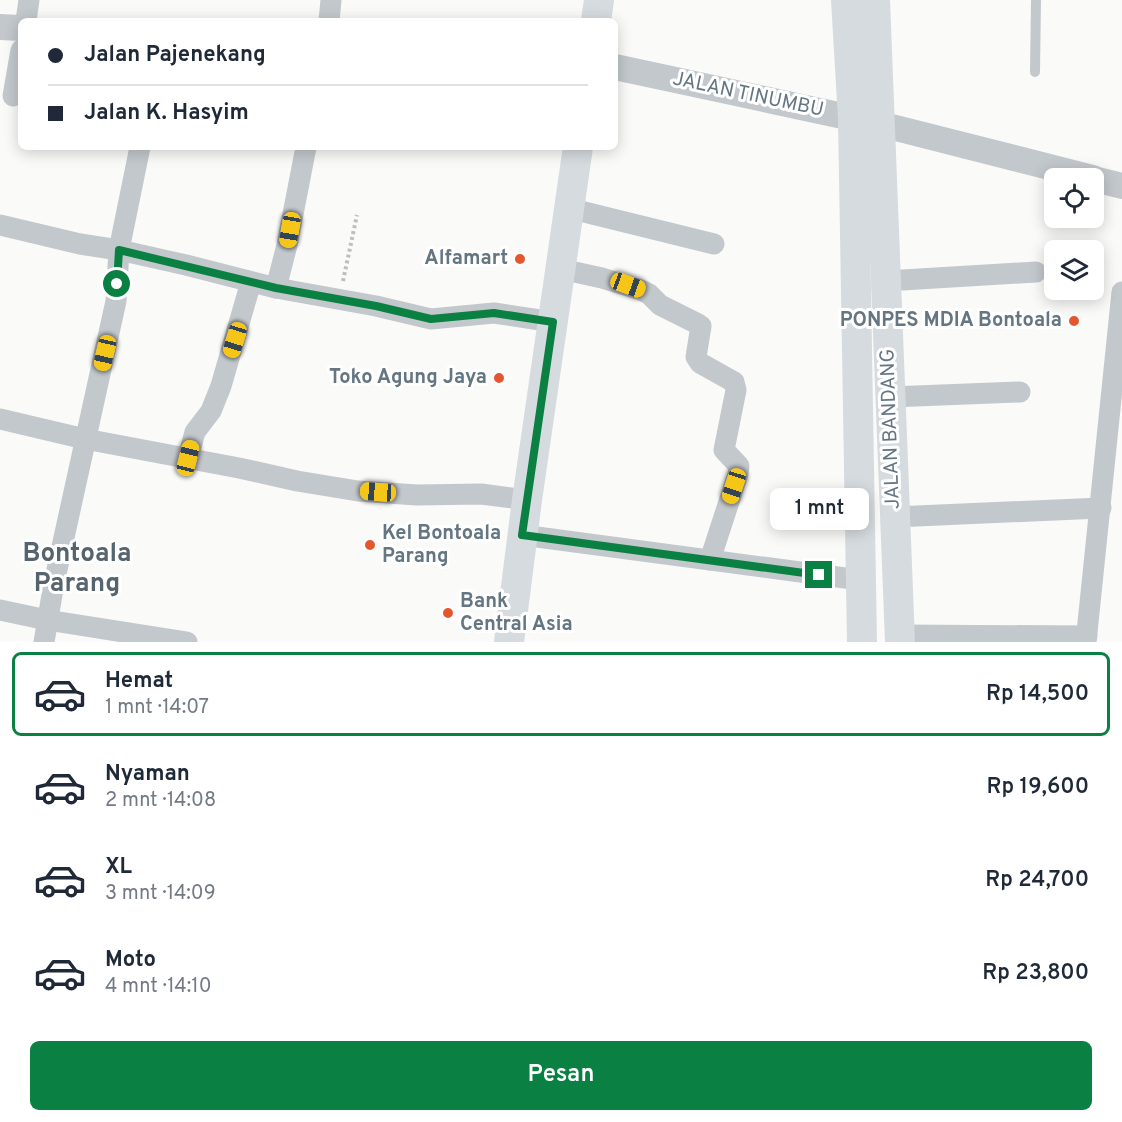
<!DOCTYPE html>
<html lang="id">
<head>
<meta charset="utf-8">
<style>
  body { margin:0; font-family:Overpass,sans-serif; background:#f6f6f7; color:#1f2937; height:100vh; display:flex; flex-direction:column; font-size:22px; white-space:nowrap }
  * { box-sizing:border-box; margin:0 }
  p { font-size:20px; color:#747a83 }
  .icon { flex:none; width:33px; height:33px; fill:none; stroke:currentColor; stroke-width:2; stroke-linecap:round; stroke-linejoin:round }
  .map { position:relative; height:642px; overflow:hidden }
  .sheet { display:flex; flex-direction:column; background:#fff; flex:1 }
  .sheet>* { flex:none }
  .banner { position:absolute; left:18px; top:18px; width:600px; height:132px; border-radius:9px; box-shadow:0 3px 15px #0003; display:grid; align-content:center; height:132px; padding:0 30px; background:#fff }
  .fabs { position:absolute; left:1044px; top:168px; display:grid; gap:12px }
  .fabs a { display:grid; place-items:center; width:60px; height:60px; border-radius:9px; background:#fff; box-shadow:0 3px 15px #0003; font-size:30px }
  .end { position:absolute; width:27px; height:27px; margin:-14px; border:8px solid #0b8043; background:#fff; box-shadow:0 0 0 3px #fff }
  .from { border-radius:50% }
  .bubble { position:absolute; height:42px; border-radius:9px; background:#fff; box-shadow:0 3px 15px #0003; font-size:20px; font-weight:600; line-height:42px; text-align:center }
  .car { position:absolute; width:18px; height:36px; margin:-18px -9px; border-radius:8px; box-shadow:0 0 4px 2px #0007; background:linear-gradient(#f5c518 24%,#345 0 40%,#f5c518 0 76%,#345 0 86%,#f5c518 0) }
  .banner b { display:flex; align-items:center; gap:21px; height:57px; font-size:22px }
  .banner b+b { border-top:2px solid #e0e1e3 }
  .banner i { width:15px; height:15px; background:#1f2937 }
  ul { padding:10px 0 0; list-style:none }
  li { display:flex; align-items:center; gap:18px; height:84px; margin:0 12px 9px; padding:0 18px; border:3px solid transparent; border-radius:9px }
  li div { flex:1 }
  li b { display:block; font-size:22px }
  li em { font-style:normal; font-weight:600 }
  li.active { border-color:#0b8043 }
  li>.icon { width:54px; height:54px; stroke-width:1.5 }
  .cta { display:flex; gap:12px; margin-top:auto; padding:12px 30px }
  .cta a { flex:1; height:69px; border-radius:9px; background:#0b8043; color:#fff; font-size:24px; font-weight:600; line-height:69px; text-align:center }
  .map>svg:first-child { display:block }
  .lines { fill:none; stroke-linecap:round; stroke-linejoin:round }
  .path { stroke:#bbbfc2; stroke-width:4; stroke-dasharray:3 3; stroke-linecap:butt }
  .service { stroke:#c3c8cc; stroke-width:10 }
  .minor { stroke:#c3c8cc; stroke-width:21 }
  .tertiary { stroke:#c3c8cc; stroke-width:26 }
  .secondary { stroke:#d6dbdf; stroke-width:30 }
  .route { stroke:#0b8043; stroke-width:8 }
  .poi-dot { fill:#e4572e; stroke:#fff; stroke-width:2 }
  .labels { text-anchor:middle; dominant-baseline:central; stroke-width:6; stroke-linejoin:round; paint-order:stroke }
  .street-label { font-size:20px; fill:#657683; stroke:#fff }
  .poi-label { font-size:20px; font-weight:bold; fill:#657683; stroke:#fff; text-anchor:end }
  .district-label { font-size:26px; font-weight:bold; fill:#57646e; stroke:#fff }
</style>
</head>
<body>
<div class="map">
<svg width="1122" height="642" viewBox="0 0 1122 642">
  <rect width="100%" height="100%" fill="#fafaf8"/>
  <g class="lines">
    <polyline class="path" points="343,281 357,215"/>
    <polyline class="service" points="1035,72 1036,0"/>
    <g class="minor">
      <polyline points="26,21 29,0"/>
      <polyline points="329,21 331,0"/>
      <polyline points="13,96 21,50"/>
      <polyline points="568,208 714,244"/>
      <polyline points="0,225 80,244 119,250 186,265 276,288 376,306 431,319 494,313 553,322"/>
      <polyline points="561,269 602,278 641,290 649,294 660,305 698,324 701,326 696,357 700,363 734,382 736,390 724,450 739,466 738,474 710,560"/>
      <polyline points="886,281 1036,272"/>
      <polyline points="276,288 287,245 306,147"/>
      <polyline points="890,397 1020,392"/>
      <polyline points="0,419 85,439 239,468 297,481 358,491 417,495 481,494 527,500"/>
      <polyline points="188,458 195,432 211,411 221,386 251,282"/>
      <polyline points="894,517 1101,508"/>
      <polyline points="522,535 860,580"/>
      <polyline points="0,610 47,620 187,642"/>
      <polyline points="899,635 1087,636"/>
      <polyline points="44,642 54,583 116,301 119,250 140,147"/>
      <polyline points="1086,642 1122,292"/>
    </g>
    <g class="tertiary">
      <polyline points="0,27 21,28"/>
      <polyline points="615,67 880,124 1093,178"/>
      <polyline points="1094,179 1122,186"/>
    </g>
    <g class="secondary">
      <polyline points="846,0 853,118 862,642"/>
      <polyline points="875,0 900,642"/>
      <polyline points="596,21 599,0"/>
      <polyline points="509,642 527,500 578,147"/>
    </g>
  </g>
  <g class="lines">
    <polyline class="route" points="117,284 119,250 276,288 376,306 431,319 494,313 553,322 522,535 819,575"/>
  </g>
  <g class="poi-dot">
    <circle cx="520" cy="259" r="6"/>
    <circle cx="1074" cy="321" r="6"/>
    <circle cx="499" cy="378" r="6"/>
    <circle cx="370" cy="545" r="6"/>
    <circle cx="448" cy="613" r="6"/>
  </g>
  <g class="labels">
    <g class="street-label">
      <text transform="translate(748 95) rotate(12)">JALAN TINUMBU</text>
      <text transform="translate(891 429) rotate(-92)">JALAN BANDANG</text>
    </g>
    <g class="poi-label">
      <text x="508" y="259">Alfamart</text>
      <text x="1062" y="321">PONPES MDIA Bontoala</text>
      <text x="487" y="378">Toko Agung Jaya</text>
      <text x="382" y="534" text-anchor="start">Kel Bontoala<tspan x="382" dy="23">Parang</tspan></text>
      <text x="460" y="602" text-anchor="start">Bank<tspan x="460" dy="23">Central Asia</tspan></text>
    </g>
    <g class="district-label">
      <text x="77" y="554">Bontoala<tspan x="77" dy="30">Parang</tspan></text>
    </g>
  </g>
</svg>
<div class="fabs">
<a><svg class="icon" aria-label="locate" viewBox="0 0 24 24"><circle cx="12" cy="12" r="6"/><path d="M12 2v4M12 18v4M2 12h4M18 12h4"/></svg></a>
<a><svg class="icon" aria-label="layers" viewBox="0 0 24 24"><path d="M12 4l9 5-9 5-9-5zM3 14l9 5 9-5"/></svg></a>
</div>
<i class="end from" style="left:117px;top:284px"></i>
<i class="end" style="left:819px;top:575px"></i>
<div class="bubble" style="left:770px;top:488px;width:99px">1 mnt</div>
<i class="car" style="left:290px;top:230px;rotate:190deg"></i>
<i class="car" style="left:628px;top:285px;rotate:110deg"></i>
<i class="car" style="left:235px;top:340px;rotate:197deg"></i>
<i class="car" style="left:105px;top:353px;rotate:193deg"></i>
<i class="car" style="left:188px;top:458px;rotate:14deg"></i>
<i class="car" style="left:734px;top:486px;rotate:198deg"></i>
<i class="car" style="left:378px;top:492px;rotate:274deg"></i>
<div class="banner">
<b><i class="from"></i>Jalan Pajenekang</b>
<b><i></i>Jalan K. Hasyim</b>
</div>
</div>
<section class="sheet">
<ul>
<li class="active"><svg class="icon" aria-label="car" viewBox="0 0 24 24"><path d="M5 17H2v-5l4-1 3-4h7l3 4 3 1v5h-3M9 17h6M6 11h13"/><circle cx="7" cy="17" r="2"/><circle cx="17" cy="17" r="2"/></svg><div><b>Hemat</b><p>1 mnt · 14:07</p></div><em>Rp 14,500</em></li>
<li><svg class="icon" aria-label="car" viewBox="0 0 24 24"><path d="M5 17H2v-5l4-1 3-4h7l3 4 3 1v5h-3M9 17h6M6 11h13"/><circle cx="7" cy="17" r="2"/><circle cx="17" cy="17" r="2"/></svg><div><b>Nyaman</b><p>2 mnt · 14:08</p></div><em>Rp 19,600</em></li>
<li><svg class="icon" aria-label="car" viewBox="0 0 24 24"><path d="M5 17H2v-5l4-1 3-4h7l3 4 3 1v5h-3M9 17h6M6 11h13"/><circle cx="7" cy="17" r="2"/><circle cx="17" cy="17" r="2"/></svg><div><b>XL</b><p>3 mnt · 14:09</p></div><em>Rp 24,700</em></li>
<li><svg class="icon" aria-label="car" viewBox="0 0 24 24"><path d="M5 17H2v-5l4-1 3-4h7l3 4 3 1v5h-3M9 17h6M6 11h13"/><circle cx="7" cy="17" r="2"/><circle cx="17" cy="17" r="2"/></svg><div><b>Moto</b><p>4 mnt · 14:10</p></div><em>Rp 23,800</em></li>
</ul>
<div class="cta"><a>Pesan</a></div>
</section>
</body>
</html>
